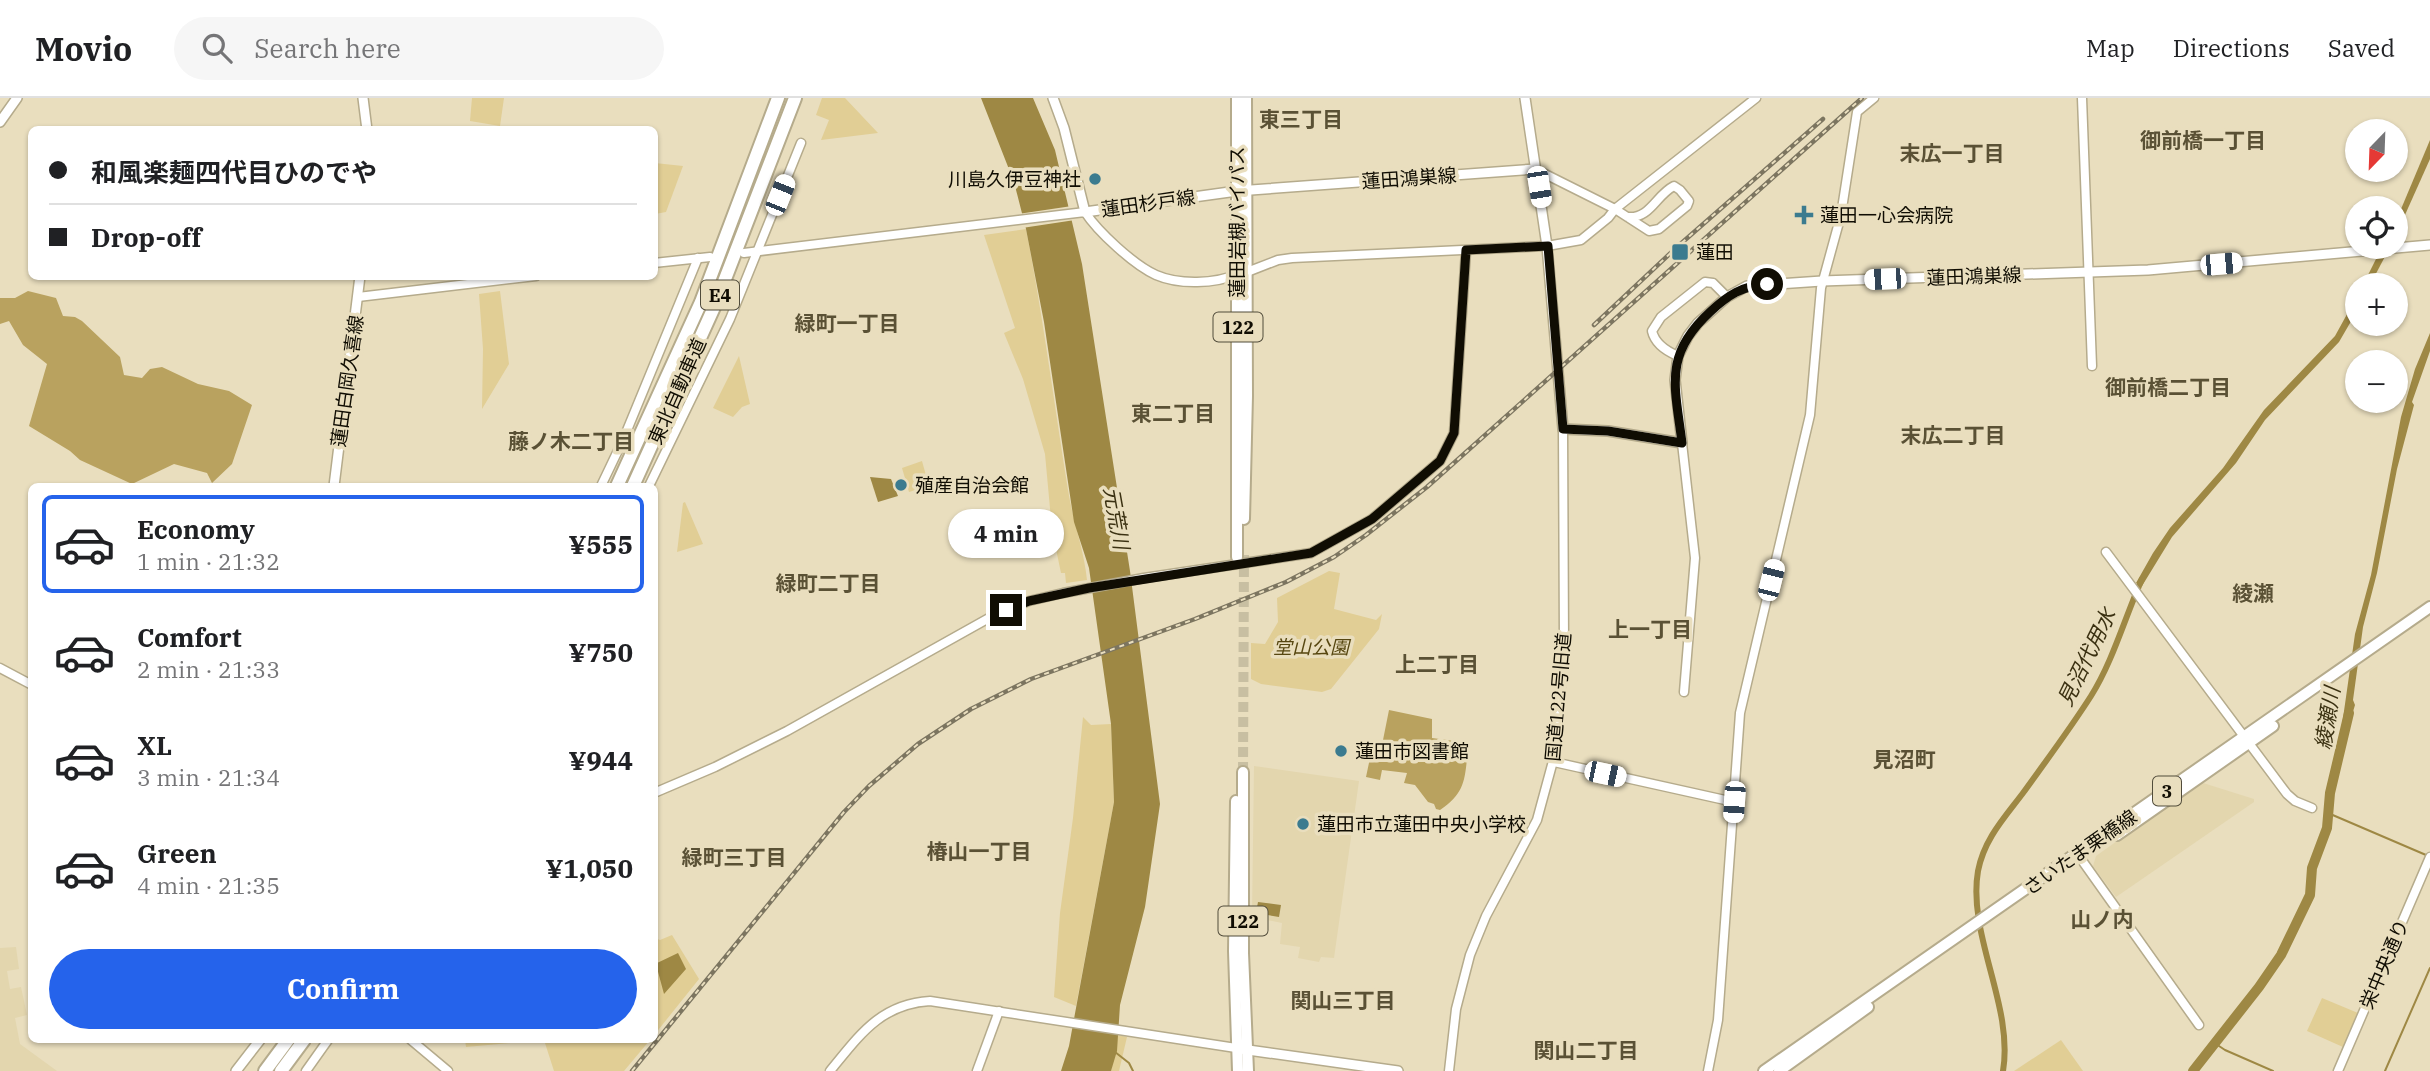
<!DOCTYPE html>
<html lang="en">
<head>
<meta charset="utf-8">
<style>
  body { margin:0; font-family:"IBM Plex Serif","Noto Sans JP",serif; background:#f6f6f6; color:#202124; height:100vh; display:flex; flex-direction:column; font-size:26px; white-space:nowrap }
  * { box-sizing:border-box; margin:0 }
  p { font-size:23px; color:#757577 }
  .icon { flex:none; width:38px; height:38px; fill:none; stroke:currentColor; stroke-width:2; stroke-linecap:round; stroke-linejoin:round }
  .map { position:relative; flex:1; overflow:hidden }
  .drawer { position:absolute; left:28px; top:385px; width:630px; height:560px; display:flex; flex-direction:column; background:#fff; border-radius:10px; box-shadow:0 2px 5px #0004 }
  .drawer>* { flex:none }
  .top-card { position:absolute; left:28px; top:28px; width:630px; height:154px; border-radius:10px; box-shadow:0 2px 5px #0004; display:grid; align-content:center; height:154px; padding:0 21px; background:#fff }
  .needle { width:46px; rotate:203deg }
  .fabs { position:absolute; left:2345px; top:21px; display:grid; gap:14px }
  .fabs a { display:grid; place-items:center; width:63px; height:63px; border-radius:50%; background:#fff; box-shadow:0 2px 5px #0004; font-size:35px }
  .end { position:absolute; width:32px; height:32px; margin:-16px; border:9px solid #100d03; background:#fff; box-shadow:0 0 0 4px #fff }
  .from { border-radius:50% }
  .bubble { position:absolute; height:49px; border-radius:24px; background:#fff; box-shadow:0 2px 5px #0004; font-size:23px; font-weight:800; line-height:49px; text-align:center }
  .car { position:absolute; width:21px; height:42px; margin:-21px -10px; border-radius:9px; box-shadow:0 0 5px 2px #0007; background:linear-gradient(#fff 24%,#345 0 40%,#fff 0 76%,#345 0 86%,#fff 0) }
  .top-card b { display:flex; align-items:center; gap:24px; height:66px; font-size:26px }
  .top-card b+b { border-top:2px solid #e0e0e0 }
  .top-card i { width:18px; height:18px; background:#202124 }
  ul { padding:12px 0 0; list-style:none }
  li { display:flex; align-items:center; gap:21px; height:98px; margin:0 14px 10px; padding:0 7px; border:4px solid transparent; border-radius:10px }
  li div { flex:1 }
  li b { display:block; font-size:26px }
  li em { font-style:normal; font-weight:800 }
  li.active { border-color:#2563eb }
  li>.icon { width:63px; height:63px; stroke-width:1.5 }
  .action { display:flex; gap:14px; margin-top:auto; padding:14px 21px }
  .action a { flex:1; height:80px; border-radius:42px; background:#2563eb; color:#fff; font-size:28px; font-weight:800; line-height:80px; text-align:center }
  header { display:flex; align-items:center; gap:42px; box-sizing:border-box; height:98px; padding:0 35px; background:#fff; border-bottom:2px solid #e0e0e0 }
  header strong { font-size:33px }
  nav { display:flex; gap:38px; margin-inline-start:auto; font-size:24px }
  .search { width:490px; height:63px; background:#f6f6f6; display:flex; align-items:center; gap:18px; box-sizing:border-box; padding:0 24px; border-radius:38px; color:#757577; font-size:26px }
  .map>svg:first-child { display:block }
  .built { fill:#e3d6ae }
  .green { fill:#e1ce95 }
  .forest { fill:#b9a25f }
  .water { fill:#9e8844 }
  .pier { fill:#e9debe }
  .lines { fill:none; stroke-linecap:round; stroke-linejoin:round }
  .stream { stroke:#9e8844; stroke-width:2 }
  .canal { stroke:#9e8844; stroke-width:6 }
  .river { stroke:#9e8844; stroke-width:10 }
  .trunk-tunnel { stroke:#c8bfa2; stroke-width:10; stroke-dasharray:10 5; stroke-linecap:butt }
  .tertiary-casing { stroke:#b5ab8c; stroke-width:11 }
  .secondary-casing { stroke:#b5ab8c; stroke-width:12 }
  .primary-casing { stroke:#b5ab8c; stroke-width:14 }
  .trunk-casing { stroke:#b5ab8c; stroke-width:14 }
  .motorway-casing { stroke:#b5ab8c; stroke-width:16 }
  .tertiary { stroke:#fff; stroke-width:8 }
  .secondary { stroke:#fff; stroke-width:9 }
  .primary { stroke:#fff; stroke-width:10 }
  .trunk { stroke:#fff; stroke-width:10 }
  .motorway { stroke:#fff; stroke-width:12 }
  .rail-casing { stroke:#7c7560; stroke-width:4.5 }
  .rail { stroke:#e9debe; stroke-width:2; stroke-dasharray:5; stroke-linecap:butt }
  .route { stroke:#100d03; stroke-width:9 }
  .poi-dot { fill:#3b7b8f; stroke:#e9debe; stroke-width:2.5 }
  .labels { text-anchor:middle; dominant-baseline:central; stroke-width:7; stroke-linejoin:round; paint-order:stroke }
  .shield { fill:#e9debe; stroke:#514c3b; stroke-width:2 }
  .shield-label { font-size:18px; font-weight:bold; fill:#100d03 }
  .street-label { font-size:19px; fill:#100d03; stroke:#e9debe }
  .poi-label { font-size:19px; fill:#100d03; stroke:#e9debe; text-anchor:start }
  .park-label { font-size:19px; font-style:italic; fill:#574711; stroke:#e9debe }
  .neighbourhood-label { font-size:21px; font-weight:bold; fill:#5a5135; stroke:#e9debe }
  .water-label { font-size:21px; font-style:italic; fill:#3b3112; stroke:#e9debe }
</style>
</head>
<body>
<header>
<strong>Movio</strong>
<div class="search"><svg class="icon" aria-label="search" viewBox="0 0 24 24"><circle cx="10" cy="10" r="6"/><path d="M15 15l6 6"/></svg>Search here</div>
<nav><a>Map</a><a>Directions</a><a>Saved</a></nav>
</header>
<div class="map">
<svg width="2430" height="973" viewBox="0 0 2430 973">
  <rect width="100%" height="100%" fill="#e9debe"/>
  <g class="built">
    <polygon points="1254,668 1359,683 1334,860 1321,859 1319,864 1298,860 1300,849 1280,846 1282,825 1252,819"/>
    <polygon points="2200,684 2254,701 2254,704 2116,799 2093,768 2096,758"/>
    <polygon points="16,849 19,871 7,873 10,891 21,889 27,917 15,920 20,946 57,973 0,973 0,850"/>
  </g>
  <g class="green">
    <polygon points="472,0 504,0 500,28 470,23"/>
    <polygon points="822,0 845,0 878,35 821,42 829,22 816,17"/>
    <polygon points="655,65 683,68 666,114 655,116"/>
    <path d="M1026,131C1043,218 1054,305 1068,392C1073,423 1084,452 1087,482L1066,485L1065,475H1061L1052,432L1045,356L1023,281L1004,235L1015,230L984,137Z"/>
    <polygon points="500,193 509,266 482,311 483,251 479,196"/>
    <polygon points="739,258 750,306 742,309 733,319 713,310"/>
    <polygon points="922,363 929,388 909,394 902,370"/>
    <polygon points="685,404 703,446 677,454 683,405"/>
    <polygon points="1329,473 1340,475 1334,511 1376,522 1382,516 1379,531 1331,591 1322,594 1261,586 1251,581 1251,545 1265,546 1278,524 1277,500"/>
    <polygon points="1083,619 1091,627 1111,626 1114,704 1076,908 1054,899 1060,815 1073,720"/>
    <polygon points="672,837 699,881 655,936 655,840 660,842"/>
    <polygon points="2322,900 2358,915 2343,949 2307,933"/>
    <polygon points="1118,937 1127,939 1119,973 1111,973"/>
    <polygon points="465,942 650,942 624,973 554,973 544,942 466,949"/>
    <polygon points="2061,942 2083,973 2014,973"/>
  </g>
  <g class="forest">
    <polygon points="28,193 56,200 63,218 75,219 82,223 120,259 124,277 142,280 150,271 162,269 198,286 229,293 252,307 232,366 212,385 207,375 174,366 132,386 80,362 70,353 29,328 47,266 23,247 9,223 0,226 0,200 15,200"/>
    <path d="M1389,612L1432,621V640L1469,645C1464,676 1469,693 1440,712L1436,711L1434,706L1428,704L1415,687L1404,685L1407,675L1382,672L1380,682L1366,679L1370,660L1379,662Z"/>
  </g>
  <g class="water">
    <polygon points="981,0 1033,0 1055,52 1082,166 1130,473 1160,706 1145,809 1120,907 1117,953 1111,973 1061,973 1069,948 1114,704 1111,626 1089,470 1074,424 1044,224 1026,131 1014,84"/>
    <polygon points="2430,42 2430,61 2396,137 2396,123"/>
    <polygon points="2382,149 2390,149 2370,187 2363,187"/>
    <polygon points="2357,198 2357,213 2339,244 2265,322 2236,365 2172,439 2142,488 2136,485 2153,455 2170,430 2223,370 2264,312 2335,238"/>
    <polygon points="2430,235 2430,253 2412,304 2414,307 2397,371 2377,475 2363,529 2353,602 2355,607 2349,627 2342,627 2355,536 2371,477 2401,319 2415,271"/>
    <polygon points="870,379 891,381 898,398 878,404"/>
    <polygon points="1258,804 1281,807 1279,819 1256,815"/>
    <polygon points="678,855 686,871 664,896 657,870 655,866"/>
  </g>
  <polygon class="pier" points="1072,108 1075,122 1022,130 1018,116"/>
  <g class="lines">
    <g class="stream">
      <polyline points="2328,715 2426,757"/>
      <polyline points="2216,946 2225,952 2273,973"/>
      <polyline points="1115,954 1129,965 1133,973"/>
      <polyline points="2385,973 2430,870"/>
    </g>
    <path class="canal" d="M2003,973C2014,908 1967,837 1978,773C1984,741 2005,719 2023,695C2046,663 2070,631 2091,598C2113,563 2125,519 2142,481"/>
    <polyline class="river" points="2193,973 2259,889 2281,857 2310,797 2312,770 2327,730 2330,695 2349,615"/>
    <polyline class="trunk-tunnel" points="1243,674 1244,457"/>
    <defs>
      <g id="tertiary">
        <polyline points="2082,0 2092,268"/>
        <path d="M1535,71L1615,111L1649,133L1659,131L1687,108L1689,103L1680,92L1674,88C1656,97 1650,121 1628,119"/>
        <path d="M744,155L1085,114C1098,134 1134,167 1156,177C1179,187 1215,186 1238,176"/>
        <polyline points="654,165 710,159"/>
        <polyline points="1247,174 1278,162 1292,160 1547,148 1581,142 1608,120 1615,111 1756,0"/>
        <polyline points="358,199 536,178"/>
        <path d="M1678,258C1666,253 1655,246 1652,233L1661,219L1705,184L1713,185L1727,199"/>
        <polyline points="1682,345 1695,460 1684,594"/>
        <polyline points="601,388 623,342 698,160"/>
        <polyline points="649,388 730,221 801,45"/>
        <polyline points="2106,454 2287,696 2295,703 2312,710"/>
        <polyline points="0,570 32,587"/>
        <polyline points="1554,664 1734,704"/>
        <polyline points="654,695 715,669 787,633 989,520 1029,503 1063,495 1144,480 1311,455 1372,421 1440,363 1454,335 1466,153"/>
        <polyline points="2081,761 2199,927"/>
        <polyline points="411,942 448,973"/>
        <polyline points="306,973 328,942"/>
        <path d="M830,973C859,938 880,906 930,903L1236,950"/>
        <polyline points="977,973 999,913"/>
        <polyline points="1449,973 1456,911 1470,857 1486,818 1537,722 1556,652 1564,545 1563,331"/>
        <polyline points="1708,973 1718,922 1740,615 1810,317 1821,190 1841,117 1857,14 1874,0"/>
        <polyline points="2338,973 2430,759"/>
      </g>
      <g id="secondary">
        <polyline points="363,0 367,32"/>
        <polyline points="1053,0 1064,30 1085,114 1237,93 1535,71"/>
        <polyline points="1525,0 1547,148 1563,331 1608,333 1682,345 1675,282 1678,258 1688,238 1698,225 1727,199 1747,188 1822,183 2148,172 2430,147"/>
        <polyline points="0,24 17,0"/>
        <polyline points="334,388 360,178"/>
        <polyline points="1241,951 1398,973"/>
        <polyline points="236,973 260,942"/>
      </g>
      <g id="primary">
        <polyline points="2117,737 2273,628"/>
        <polyline points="1764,973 2430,509"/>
        <polyline points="1779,973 1868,909"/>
      </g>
      <g id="trunk">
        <polyline points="1237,0 1237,459"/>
        <polyline points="1244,421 1247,298 1246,0"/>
        <polyline points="1243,674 1243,855 1248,973"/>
        <polyline points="1236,703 1234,853 1238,973"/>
      </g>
      <g id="motorway">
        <polyline points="617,388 701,204 778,0"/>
        <polyline points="633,388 715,207 795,0"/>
        <polyline points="265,973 288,942"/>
        <polyline points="281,973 304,942"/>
      </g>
    </defs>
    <use href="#tertiary" class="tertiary-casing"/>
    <use href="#secondary" class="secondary-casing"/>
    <use href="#primary" class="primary-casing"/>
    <use href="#trunk" class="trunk-casing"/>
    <use href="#motorway" class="motorway-casing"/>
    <use href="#tertiary" class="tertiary"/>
    <use href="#secondary" class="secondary"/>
    <use href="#primary" class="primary"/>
    <use href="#trunk" class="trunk"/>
    <use href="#motorway" class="motorway"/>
    <defs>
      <g id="rail">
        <polyline points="1594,227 1677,149 1823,21"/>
        <polyline points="632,973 844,714 869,688 918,646 971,611 1031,581 1195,521 1286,484 1334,459 1366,437 1427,389 1862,0"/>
      </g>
    </defs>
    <use href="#rail" class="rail-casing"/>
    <use href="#rail" class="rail"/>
  </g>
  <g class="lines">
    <path class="route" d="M1006,512L1029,503L1089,490L1311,455L1372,421L1440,363L1454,335L1466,152L1548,148L1563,331L1608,333L1682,345C1675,288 1663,257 1710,214C1728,197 1742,188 1767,186"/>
  </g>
  <g class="poi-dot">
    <circle cx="1095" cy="81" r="7"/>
    <path d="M1800.5 106.5h7v7h7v7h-7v7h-7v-7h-7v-7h7z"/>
    <rect x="1671" y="145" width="18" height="18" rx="3.5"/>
    <circle cx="901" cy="387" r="7"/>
    <circle cx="1341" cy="653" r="7"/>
    <circle cx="1303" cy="726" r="7"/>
  </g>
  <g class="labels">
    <g class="shield">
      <rect x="701" y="182.5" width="38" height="29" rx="5"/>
      <rect x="1213.5" y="214.5" width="49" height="29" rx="5"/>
      <rect x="2153" y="678.5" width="28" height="29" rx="5"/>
      <rect x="1218.5" y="808.5" width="49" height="29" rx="5"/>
    </g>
    <g class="shield-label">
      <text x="720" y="197">E4</text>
      <text x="1238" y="229">122</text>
      <text x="2167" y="693">3</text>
      <text x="1243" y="823">122</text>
    </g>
    <g class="street-label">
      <text transform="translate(1409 80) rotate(-4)">蓮田鴻巣線</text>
      <text transform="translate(1148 105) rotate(-8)">蓮田杉戸線</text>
      <text transform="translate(1237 124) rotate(-90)">蓮田岩槻バイパス</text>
      <text transform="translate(1974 178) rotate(-2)">蓮田鴻巣線</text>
      <text transform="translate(347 283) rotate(-82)">蓮田白岡久喜線</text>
      <text transform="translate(677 293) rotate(-66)">東北自動車道</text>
      <text transform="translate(1558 599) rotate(-85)">国道122号旧道</text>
      <text transform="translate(2080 754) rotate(-35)">さいたま栗橋線</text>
      <text transform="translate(2384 866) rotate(-67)">栄中央通り</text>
    </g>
    <g class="poi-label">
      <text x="1081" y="81" text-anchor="end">川島久伊豆神社</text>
      <text x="1820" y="117">蓮田一心会病院</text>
      <text x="1696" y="154">蓮田</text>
      <text x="915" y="387">殖産自治会館</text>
      <text x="1355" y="653">蓮田市図書館</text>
      <text x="1317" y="726">蓮田市立蓮田中央小学校</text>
    </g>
    <g class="park-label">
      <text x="1311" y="549">堂山公園</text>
    </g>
    <g class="neighbourhood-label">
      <text x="1301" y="21">東三丁目</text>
      <text x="2203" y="42">御前橋一丁目</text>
      <text x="1952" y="55">末広一丁目</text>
      <text x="847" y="225">緑町一丁目</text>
      <text x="2168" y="289">御前橋二丁目</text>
      <text x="1173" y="315">東二丁目</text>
      <text x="1953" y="337">末広二丁目</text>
      <text x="571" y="343">藤ノ木二丁目</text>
      <text x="828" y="485">緑町二丁目</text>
      <text x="2253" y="495">綾瀬</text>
      <text x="1650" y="531">上一丁目</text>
      <text x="1437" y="566">上二丁目</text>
      <text x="1904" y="661">見沼町</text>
      <text x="979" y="753">椿山一丁目</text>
      <text x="734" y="759">緑町三丁目</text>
      <text x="2102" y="821">山ノ内</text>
      <text x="1343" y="902">関山三丁目</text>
      <text x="1586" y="952">関山二丁目</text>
    </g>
    <g class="water-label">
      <text transform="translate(1117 420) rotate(80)">元荒川</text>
      <text transform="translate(2086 559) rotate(-64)">見沼代用水</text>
      <text transform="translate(2327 620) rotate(-81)">綾瀬川</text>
    </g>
  </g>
</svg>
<div class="fabs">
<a><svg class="needle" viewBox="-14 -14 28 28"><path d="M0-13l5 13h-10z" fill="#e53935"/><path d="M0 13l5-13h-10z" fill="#757577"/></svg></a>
<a><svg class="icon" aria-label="locate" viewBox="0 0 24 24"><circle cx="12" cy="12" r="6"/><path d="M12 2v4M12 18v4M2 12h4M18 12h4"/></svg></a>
<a>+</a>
<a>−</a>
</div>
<i class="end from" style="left:1767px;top:186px"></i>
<i class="end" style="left:1006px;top:512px"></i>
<div class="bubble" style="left:948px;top:411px;width:116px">4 min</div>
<i class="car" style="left:1539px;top:89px;rotate:171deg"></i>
<i class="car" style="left:780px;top:97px;rotate:22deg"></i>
<i class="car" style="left:2221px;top:166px;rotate:85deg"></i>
<i class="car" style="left:1885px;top:181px;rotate:268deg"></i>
<i class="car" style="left:1771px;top:482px;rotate:14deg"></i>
<i class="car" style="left:1605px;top:676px;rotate:102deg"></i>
<i class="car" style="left:1734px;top:704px;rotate:184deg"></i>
<div class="top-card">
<b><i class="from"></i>和風楽麺四代目ひのでや</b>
<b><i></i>Drop-off</b>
</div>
<section class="drawer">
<ul>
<li class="active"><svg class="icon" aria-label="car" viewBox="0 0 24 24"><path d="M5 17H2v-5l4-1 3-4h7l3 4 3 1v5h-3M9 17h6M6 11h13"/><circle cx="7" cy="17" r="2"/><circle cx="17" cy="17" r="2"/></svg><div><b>Economy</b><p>1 min · 21:32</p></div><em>¥555</em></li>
<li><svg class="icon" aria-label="car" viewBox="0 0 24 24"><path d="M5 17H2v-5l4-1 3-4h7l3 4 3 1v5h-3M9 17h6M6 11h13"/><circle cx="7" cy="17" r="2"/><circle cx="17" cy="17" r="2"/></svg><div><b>Comfort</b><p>2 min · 21:33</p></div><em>¥750</em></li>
<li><svg class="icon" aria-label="car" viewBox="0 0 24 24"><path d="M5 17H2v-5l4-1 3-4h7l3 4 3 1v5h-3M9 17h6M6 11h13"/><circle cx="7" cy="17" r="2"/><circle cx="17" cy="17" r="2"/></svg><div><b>XL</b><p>3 min · 21:34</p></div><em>¥944</em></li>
<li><svg class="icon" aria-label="car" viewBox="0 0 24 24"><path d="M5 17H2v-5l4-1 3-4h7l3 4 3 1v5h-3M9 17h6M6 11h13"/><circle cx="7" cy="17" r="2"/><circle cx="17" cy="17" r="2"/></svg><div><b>Green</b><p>4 min · 21:35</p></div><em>¥1,050</em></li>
</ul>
<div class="action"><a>Confirm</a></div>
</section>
</div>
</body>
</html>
